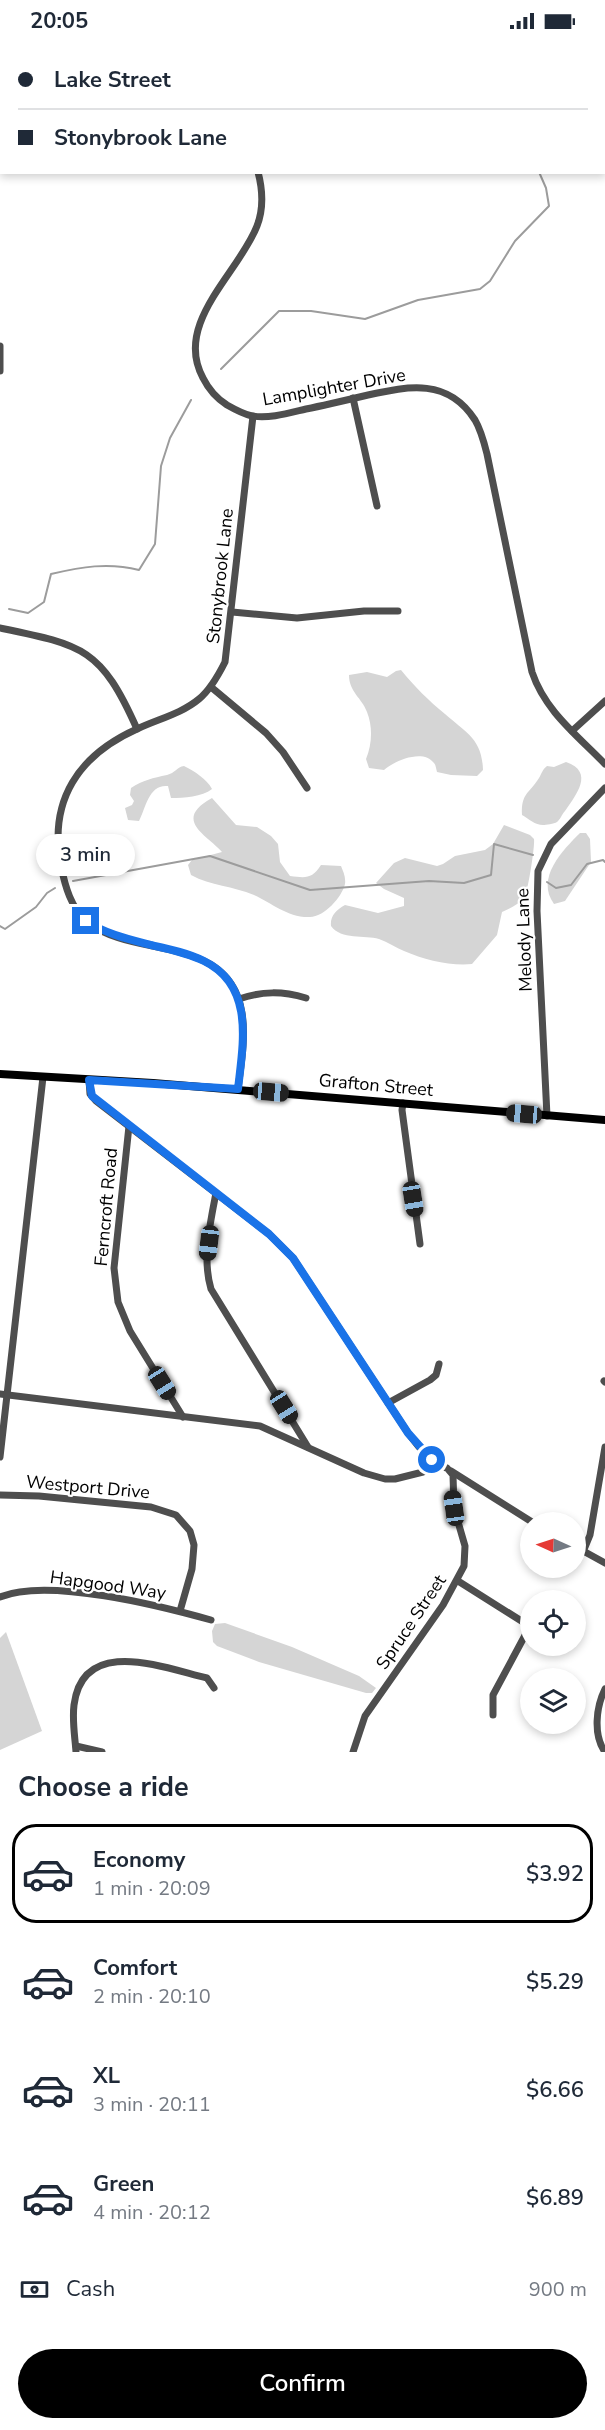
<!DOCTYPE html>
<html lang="en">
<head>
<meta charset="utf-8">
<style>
  body { margin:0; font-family:"Nunito Sans",sans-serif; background:#f6f6f7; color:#1f2937; height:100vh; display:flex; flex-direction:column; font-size:22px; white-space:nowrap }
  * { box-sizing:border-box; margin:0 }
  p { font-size:20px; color:#747a83 }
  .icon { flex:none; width:33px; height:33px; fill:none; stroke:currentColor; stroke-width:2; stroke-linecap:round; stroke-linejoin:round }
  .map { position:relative; height:1710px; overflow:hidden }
  .sheet { display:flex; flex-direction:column; background:#fff; flex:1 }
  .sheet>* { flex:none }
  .hud { position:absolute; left:0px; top:0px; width:606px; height:132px; box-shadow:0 3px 9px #0003; display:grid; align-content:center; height:132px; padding:0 18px; background:#fff }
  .needle { width:39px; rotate:273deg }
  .tools { position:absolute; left:520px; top:1470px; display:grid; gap:12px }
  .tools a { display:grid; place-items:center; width:66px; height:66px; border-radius:50%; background:#fff; box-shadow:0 3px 9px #0003; font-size:30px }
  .end { position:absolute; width:27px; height:27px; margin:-14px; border:8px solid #1a73e8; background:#fff; box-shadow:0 0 0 3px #fff }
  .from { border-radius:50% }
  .bubble { position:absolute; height:42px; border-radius:21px; background:#fff; box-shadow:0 3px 9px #0003; font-size:20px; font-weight:600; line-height:42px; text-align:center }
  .car { position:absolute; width:18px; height:36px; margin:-18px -9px; border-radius:8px; box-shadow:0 0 4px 2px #0007; background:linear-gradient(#222 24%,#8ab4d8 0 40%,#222 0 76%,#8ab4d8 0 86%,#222 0) }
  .hud b { display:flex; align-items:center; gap:21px; height:57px; font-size:22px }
  .hud b+b { border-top:2px solid #e0e1e3 }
  .hud i { width:15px; height:15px; background:#1f2937 }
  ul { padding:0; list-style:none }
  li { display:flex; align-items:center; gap:18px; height:99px; margin:0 12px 9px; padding:0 6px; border:3px solid transparent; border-radius:24px }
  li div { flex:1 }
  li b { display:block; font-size:22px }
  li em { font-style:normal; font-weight:600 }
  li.on { border-color:#000 }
  li>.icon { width:54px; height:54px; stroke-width:1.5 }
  h2 { padding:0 18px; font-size:27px; line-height:72px }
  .pay { display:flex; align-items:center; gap:15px; height:66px; padding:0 18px; font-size:22px }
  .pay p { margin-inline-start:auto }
  .button { display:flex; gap:12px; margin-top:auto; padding:12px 18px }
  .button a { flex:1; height:69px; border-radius:36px; background:#000; color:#fff; font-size:24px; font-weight:600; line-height:69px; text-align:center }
  .status { display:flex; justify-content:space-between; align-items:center; height:42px; padding:0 30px; background:#fff; direction:ltr }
  .status svg { height:16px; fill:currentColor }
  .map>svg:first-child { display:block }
  .green { fill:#d5d5d5 }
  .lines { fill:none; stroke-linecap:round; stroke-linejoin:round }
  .stream { stroke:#9c9c9c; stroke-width:2 }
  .minor { stroke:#4e4e4e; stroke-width:7 }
  .major { stroke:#000; stroke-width:8 }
  .route { stroke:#1a73e8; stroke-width:8 }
  .labels { text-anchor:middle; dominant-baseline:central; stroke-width:4.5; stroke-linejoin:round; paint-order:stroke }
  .street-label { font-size:18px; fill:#000; stroke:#fff }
</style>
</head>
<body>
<div class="status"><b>20:05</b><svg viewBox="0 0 49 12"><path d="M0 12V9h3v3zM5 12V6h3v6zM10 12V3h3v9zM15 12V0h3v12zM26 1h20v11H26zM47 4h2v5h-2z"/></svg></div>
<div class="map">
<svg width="605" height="1710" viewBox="0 0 605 1710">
  <rect width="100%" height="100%" fill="#fff"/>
  <g class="green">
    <path d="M401,628C414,644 429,659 445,672C465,690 482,696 483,728L477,734L451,733L437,730C436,727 436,723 434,721C423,706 394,719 384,728L369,726L366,717C372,703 373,685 367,670C362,656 349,650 349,633L367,630L387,635L396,629Z"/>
    <path d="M566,720C595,730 576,753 565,769C562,772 560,778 557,780C554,782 546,783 543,783C535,783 529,777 522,773C521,751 529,752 539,736C542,731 542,728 547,724L554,725Z"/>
    <path d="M184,724C194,729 207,737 212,747C202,755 184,756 171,756L168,744C149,742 146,765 139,779L128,778L125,766L132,763L134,759L130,753L131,746C143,738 153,736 167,733C175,731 177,725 184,724Z"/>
    <path d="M212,756L236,783L257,785L271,794L278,802L280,820L290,834C306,836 312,837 321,823L341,824C343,829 346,835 345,842C342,855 324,875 310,875C288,876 272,861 254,853C233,844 211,844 191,833L188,823L192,818L222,810C207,793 172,778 212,756Z"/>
    <path d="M504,783L530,793L534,797C535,805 528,848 525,854C520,862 509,867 502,870L497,893L472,922C450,924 425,918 404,909C396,906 388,900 379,897C365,893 341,898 331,884C330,874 336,868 345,863L378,871L404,864V856L384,847L376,841L394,821L405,816L437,824L443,822L455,814L485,808L493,802Z"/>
    <path d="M580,791H586L590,797L591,820L565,859L554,862C535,836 563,808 580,791Z"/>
    <polygon points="225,1581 292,1605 359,1634 376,1646 372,1651 366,1651 259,1620 217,1604 213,1600 212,1589 215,1582"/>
    <polygon points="6,1590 42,1689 0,1708 0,1596"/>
  </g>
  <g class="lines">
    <g class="stream">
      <polyline points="523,2 523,0"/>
      <polyline points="221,327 279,269 311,269 365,277 418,258 480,247 490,239 515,199 549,164 546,146 539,130"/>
      <path d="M9,567L28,571L44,560L51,532C81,525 108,520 139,528L155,502L161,424L170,396L191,358"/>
      <polyline points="73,839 210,814 310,848 429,839 464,841 491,833 494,802 533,813"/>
      <polyline points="547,840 556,846 571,843 587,822 603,818 605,820"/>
      <polyline points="0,884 5,887 36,865 47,851 55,846"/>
    </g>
    <g class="minor">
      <polyline points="409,2 411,0"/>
      <polyline points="0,120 2,120"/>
      <path d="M258,130C263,149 264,166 257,184C239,231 173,281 203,336C208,346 216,356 227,363C234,367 243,372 252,374C269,377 289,371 306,367C326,363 347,358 368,353C409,344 448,336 475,378C481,388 484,400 487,412L532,630C545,669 577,693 605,722"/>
      <polyline points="0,304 0,329"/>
      <polyline points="353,356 377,464"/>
      <polyline points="232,570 297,576 364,569 398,569"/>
      <path d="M0,586C83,603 101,606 137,687"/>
      <polyline points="211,645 266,691 283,710 307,746"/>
      <polyline points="572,689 605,659"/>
      <path d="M239,957C263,949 282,949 306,956"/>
      <polyline points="89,1038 90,1052 96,1059 269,1192 293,1216 408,1391 419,1405 442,1423"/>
      <path d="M238,1047C241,1023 246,995 242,971C229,891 135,918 87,880C71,866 65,844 61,824C48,758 79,713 137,687C158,677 181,672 199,657C210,648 218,634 225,620L253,374"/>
      <polyline points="403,1061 402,1068 420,1202"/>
      <polyline points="547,1074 537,869 538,829 551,802 605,746"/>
      <polyline points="129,1084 114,1226 118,1260 130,1289 183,1375"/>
      <path d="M216,1151C210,1182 202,1217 211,1247L308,1405"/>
      <polyline points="604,1339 605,1340"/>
      <polyline points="0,1352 260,1384 364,1431 385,1437 395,1437 423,1430 434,1423 447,1426 453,1433 454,1466 465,1504 464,1524 443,1563 365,1674 353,1710"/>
      <polyline points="388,1361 430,1338 436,1333 439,1322"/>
      <polyline points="0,1415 43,1035"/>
      <polyline points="451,1429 532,1480"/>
      <polyline points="0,1453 39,1454 151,1465 176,1473 190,1489 194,1503 192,1527 180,1569"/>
      <polyline points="576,1505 605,1521"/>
      <polyline points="583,1510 590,1493 605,1405"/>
      <polyline points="458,1539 531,1585"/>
      <path d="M0,1555C47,1535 161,1564 211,1578"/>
      <polyline points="493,1673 493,1653 530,1584"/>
      <polyline points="76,1704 102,1710"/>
      <path d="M76,1710C75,1695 72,1679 74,1663C83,1593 164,1626 207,1636L214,1646"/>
      <path d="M605,1710C593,1693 596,1665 605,1647"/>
    </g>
    <polyline class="major" points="0,1032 153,1041 605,1078"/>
  </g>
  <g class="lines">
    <path class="route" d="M86,879C106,892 128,897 151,903C169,907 188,911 204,919C255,944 243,1002 238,1047L89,1038L92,1054L269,1192L293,1216L408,1391L432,1418"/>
  </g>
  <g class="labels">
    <g class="street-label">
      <text transform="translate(334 345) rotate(-10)">Lamplighter Drive</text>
      <text transform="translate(220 534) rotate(-84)">Stonybrook Lane</text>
      <text transform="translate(524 898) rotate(-92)">Melody Lane</text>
      <text transform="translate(376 1043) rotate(5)">Grafton Street</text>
      <text transform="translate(106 1165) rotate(-85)">Ferncroft Road</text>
      <text transform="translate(88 1445) rotate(5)">Westport Drive</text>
      <text transform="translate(108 1543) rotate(8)">Hapgood Way</text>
      <text transform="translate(411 1580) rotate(-56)">Spruce Street</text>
    </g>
  </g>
</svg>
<div class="tools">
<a><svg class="needle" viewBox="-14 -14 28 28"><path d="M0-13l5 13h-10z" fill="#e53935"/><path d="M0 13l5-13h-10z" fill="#747a83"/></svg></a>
<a><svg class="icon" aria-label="locate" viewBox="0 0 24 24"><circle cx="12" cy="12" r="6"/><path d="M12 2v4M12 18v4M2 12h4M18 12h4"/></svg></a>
<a><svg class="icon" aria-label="layers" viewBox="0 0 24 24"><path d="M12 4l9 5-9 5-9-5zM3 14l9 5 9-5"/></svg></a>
</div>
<i class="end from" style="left:432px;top:1418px"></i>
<i class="end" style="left:86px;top:879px"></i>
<div class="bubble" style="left:36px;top:792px;width:99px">3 min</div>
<i class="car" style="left:271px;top:1050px;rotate:95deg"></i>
<i class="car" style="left:524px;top:1072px;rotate:275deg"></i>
<i class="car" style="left:413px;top:1157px;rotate:171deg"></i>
<i class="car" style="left:209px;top:1201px;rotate:187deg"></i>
<i class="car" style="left:162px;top:1341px;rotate:148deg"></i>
<i class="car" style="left:284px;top:1365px;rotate:148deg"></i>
<i class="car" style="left:454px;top:1466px;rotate:352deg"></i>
<div class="hud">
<b><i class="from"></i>Lake Street</b>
<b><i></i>Stonybrook Lane</b>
</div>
</div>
<section class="sheet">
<h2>Choose a ride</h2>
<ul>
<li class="on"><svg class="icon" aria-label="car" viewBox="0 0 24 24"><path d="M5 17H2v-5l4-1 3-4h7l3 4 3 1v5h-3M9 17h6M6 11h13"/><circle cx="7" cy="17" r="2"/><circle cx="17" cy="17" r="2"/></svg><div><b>Economy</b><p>1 min · 20:09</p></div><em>$3.92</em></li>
<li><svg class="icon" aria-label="car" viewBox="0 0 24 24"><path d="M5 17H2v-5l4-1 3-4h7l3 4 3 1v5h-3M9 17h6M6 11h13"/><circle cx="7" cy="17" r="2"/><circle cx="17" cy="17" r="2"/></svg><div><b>Comfort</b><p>2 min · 20:10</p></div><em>$5.29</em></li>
<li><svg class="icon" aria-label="car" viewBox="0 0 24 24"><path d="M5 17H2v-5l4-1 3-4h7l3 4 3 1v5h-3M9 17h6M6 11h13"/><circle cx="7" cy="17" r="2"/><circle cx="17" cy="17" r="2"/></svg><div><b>XL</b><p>3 min · 20:11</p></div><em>$6.66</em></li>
<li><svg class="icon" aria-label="car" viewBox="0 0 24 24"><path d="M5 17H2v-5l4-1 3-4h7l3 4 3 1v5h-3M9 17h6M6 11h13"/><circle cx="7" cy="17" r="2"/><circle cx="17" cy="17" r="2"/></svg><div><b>Green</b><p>4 min · 20:12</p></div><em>$6.89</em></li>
</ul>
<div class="pay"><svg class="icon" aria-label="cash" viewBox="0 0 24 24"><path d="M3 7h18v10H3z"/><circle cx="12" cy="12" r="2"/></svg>Cash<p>900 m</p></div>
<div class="button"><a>Confirm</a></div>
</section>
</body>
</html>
